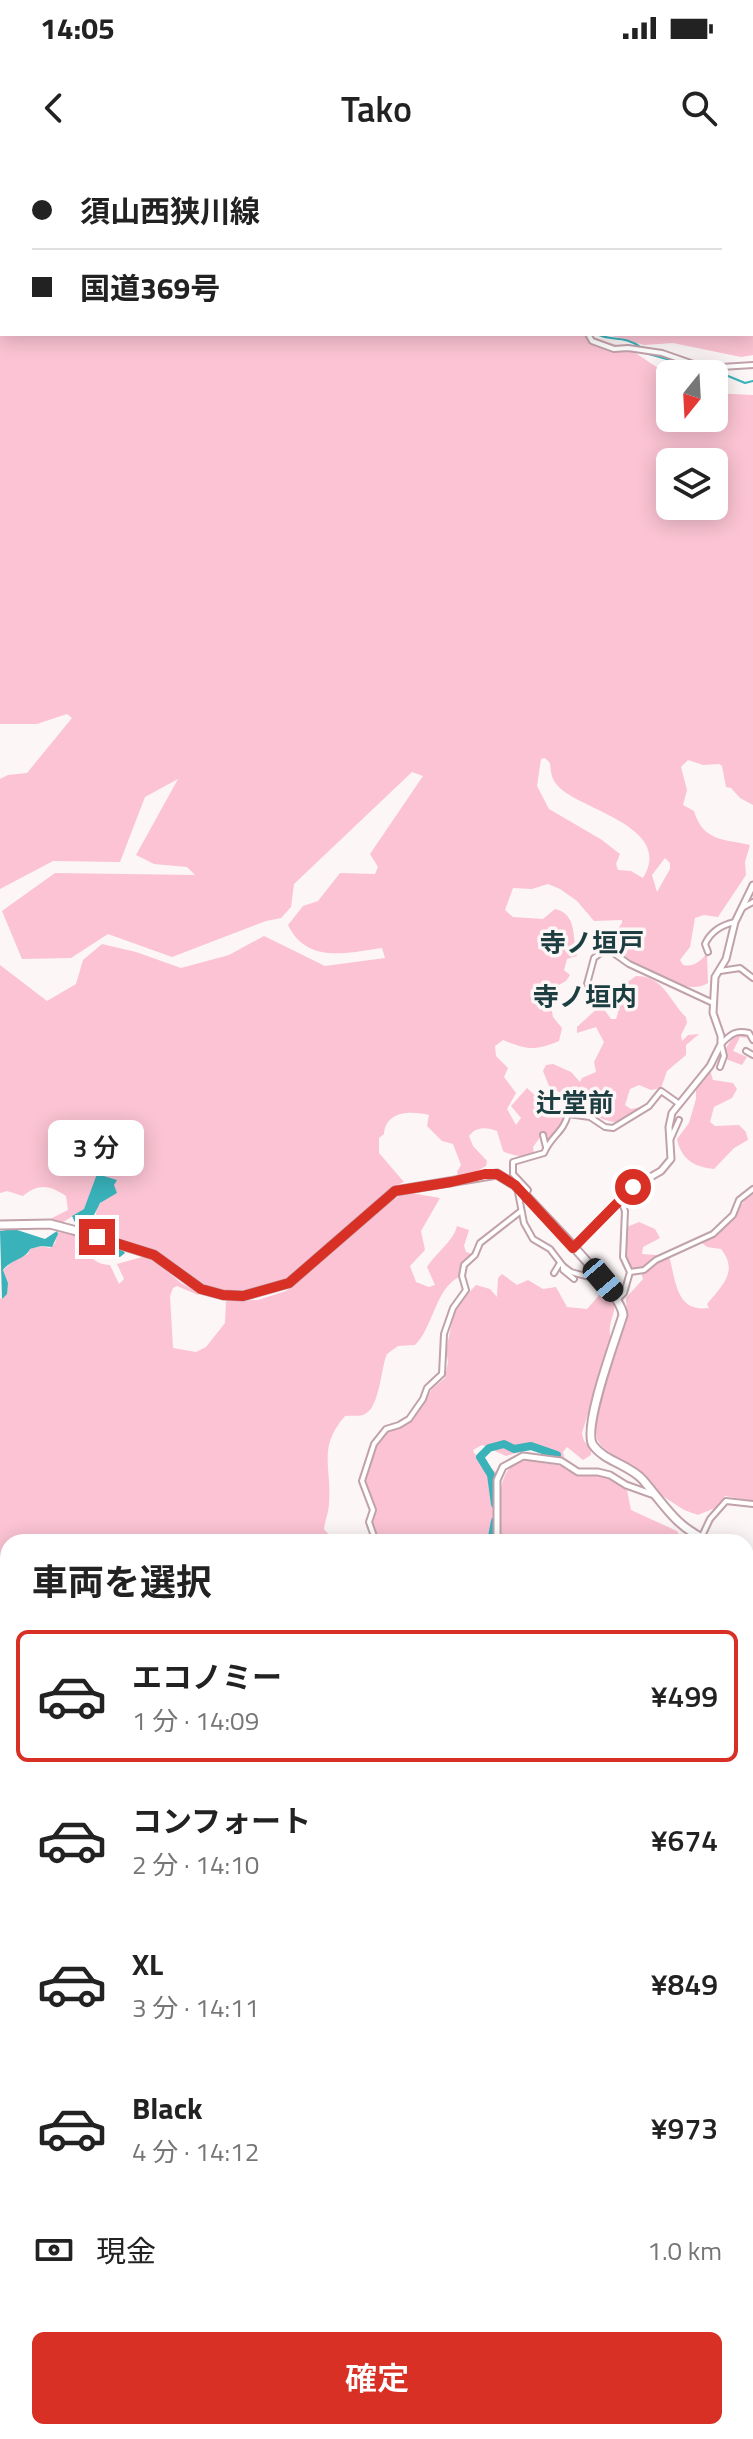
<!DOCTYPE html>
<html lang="ja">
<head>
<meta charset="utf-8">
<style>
  body { margin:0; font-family:"Titillium Web","Noto Sans JP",sans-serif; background:#f6f6f6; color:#222; height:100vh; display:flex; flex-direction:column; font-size:30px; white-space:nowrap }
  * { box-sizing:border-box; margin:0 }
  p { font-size:26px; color:#767676 }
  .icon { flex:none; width:44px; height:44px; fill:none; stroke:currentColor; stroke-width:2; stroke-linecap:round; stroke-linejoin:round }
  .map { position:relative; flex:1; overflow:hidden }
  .details { position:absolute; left:0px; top:1374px; width:754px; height:906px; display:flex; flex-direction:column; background:#fff; border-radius:24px 24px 0 0; box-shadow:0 4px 20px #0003 }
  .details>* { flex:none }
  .guide { position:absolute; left:0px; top:0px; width:754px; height:176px; box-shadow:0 4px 20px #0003; display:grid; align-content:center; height:176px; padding:0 32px; background:#fff }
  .needle { width:52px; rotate:198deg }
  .controls { position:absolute; left:656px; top:200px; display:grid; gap:16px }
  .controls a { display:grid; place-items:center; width:72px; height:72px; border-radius:12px; background:#fff; box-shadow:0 4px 20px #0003; font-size:40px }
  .end { position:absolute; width:36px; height:36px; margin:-18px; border:10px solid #d93025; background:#fff; box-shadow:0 0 0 4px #fff }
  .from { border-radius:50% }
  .bubble { position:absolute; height:56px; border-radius:12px; background:#fff; box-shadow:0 4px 20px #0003; font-size:26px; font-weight:600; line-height:56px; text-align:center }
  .car { position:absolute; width:24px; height:48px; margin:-24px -12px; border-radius:10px; box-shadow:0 0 6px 2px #0007; background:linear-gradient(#222 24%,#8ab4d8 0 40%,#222 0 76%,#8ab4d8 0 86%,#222 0) }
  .guide b { display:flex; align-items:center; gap:28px; height:76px; font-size:30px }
  .guide b+b { border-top:2px solid #e0e0e0 }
  .guide i { width:20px; height:20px; background:#222 }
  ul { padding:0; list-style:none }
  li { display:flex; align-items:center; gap:24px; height:132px; margin:0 16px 12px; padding:0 16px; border:4px solid transparent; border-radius:12px }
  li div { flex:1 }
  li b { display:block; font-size:30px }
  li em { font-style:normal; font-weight:600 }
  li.active { border-color:#d93025 }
  li>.icon { width:72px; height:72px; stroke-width:1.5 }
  h2 { padding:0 32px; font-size:36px; line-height:96px }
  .pay { display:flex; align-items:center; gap:20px; height:88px; padding:0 32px; font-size:30px }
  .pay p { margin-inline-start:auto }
  .cta { display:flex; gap:16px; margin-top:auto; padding:16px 32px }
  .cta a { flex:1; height:92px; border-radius:12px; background:#d93025; color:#fff; font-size:32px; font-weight:600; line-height:92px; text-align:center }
  .status { display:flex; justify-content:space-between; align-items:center; height:56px; padding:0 40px; background:#fff; direction:ltr }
  .status svg { height:22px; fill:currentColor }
  header { display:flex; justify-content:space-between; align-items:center; height:104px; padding:0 32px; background:#fff; font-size:36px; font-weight:600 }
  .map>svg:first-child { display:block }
  .green { fill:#fbc3d3; fill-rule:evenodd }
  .water { fill:#39b2ba }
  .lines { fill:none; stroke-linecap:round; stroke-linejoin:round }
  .stream { stroke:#39b2ba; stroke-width:2 }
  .river { stroke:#39b2ba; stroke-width:8 }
  .street-casing { stroke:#c1a2aa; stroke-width:8 }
  .secondary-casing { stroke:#c1a2aa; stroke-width:9 }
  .highway-casing { stroke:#c1a2aa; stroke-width:11 }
  .street { stroke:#fff; stroke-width:4 }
  .secondary { stroke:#fff; stroke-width:5 }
  .highway { stroke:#fff; stroke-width:7 }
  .route { stroke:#d93025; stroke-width:10 }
  .labels { text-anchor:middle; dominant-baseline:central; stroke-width:7; stroke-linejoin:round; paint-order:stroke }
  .neighbourhood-label { font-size:26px; font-weight:bold; fill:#1c3e41; stroke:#fcf6f7 }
</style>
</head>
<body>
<div class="status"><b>14:05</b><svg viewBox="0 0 49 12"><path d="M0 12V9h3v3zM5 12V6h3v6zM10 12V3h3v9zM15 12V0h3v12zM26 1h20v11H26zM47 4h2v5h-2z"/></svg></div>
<header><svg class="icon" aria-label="back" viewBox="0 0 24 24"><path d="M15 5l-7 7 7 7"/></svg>Tako<svg class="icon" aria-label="search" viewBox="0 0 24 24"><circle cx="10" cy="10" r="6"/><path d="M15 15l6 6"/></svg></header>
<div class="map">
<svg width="753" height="2279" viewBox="0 0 753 2279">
  <rect width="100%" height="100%" fill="#fcf6f7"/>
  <g class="green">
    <polygon points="421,0 753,0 753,195 741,197 673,183 644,185 605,174 752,174 752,2"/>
    <path d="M0,130L2,174H585L631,190L670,216V258H714V233L753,235V645L740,638L731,628L726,627L722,606L719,604L703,605L688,600L681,607L687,630L683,645L694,651C703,682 725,679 750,685L745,702L746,715L718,757L704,755L695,758L690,787L680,800L683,805C694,807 700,802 707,793L708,823C686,839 634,804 615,789L613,776L622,763V760L594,761L577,741L560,729L548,724L532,729L513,728L505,750L513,757L543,759L555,749C578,754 572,779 577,796L567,799L564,810L570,815L566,821L557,826L555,836L550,841L553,857L562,868L559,881C535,891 528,890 503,880L495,886L496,896L508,908L504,917L516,933L507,949L516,965L521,958L511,946L527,928L542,942L567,952L563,965L549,978L541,976L533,987L534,993C525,998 512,996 503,991L497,971C487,967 476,966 469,976L473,986L487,1001L486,1006L470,1015L458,1016L457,1012L461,1005L453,984L442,981L427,966L429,955C412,951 386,950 384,974L379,978V993L404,1022L395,1026L285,1121L241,1135L214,1131L199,1125L153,1091L107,1078L95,1059L97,1047L107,1036L96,1022L84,1049L60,1064L46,1061L68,1050L66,1036C50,1025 38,1023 23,1036L7,1031L0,1033V805L47,841L76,824L83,800L102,784L136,792L181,808L229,795L264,776L325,806L385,798L382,788C346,793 307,804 288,765L303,746L318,741L340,713L375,714L378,707L370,694L423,616L412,612L294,724L291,747L281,758L266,761L172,797L108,774L71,798L22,799L2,751L55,713L195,715L187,707L154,704L136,695L178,619L145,637L120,702L53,701L0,729V619L8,615L27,613L72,558L67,554L37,564H0ZM670,302H714V346H670ZM545,598L550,603C551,612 551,619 558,626C579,650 675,666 643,718L631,711L618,710L616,704L620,694L602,680L549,649L537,626L541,599ZM665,698L670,703V709L657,732L652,715Z"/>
    <path d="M636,816C664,816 669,841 686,857L687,863L681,875L682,881L688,875L699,874L686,885V895L667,911L661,928L651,930L639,925L630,929L625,945L631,949L642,947C615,968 615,964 587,952L583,930L579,929L576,934L566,936L549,926L543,911L546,905L553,904L571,912L580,922L582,918L596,912L594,902L604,882L596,867L577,873V867L601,845L611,859H616L618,853L616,837L625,824Z"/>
    <path d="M739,874L746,875V878L740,877L733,891L747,897L742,905L723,898C724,889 731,878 739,874Z"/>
    <path d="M710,910L713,920L733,923L737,929L732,938L714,947L710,962L715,966L739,965L746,972L748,980L734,988L714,1009C694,1007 681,999 677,979L689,963L696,939V927Z"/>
    <path d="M753,1031V1341L725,1336L715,1348L698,1355L684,1350L658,1333L642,1314L602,1287L597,1279L594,1260L627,1158L626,1138L643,1119L641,1113C621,1105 626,1086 627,1067L639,1062L655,1069L660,1078L643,1087L642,1094L669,1096C676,1119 675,1153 709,1148L707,1144C722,1126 739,1111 721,1089L707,1087L701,1082C738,1065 729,1055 753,1031Z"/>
    <path d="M405,1032L440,1038L421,1071L425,1090L410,1106L416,1122L429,1127L435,1125L427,1107C437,1092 454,1080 457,1066L469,1070L464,1086L466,1092L472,1094L462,1105L459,1117C435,1129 433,1168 415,1185L398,1186L387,1194C381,1206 380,1247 365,1254C360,1257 351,1255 345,1256C317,1288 332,1307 329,1343C329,1351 325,1361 324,1369L335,1382H8V1735L0,1740V1138L2,1139L8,1123L3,1110L16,1099L28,1094L30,1089L41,1086L50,1088L55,1083L58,1072L75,1075C83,1089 92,1105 110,1105L119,1124L124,1119L117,1104L146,1096L156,1102L181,1123L199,1133L198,1135L177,1126L173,1128L170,1136L173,1188L196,1192L206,1187L225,1163L226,1141L258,1140L286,1131L385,1045Z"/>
    <path d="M502,1114L517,1125L528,1120L543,1129L556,1127L567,1147L587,1149L602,1132L614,1141C617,1154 606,1163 611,1179L582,1273L584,1281L591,1288V1295L583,1300L567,1287L563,1292L565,1301L545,1296L543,1290L537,1287L506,1296L482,1285L473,1290L474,1293L497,1313L494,1372L485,1382H378L372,1361L374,1343L365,1324L375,1289L386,1273L413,1260L432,1229L445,1218L448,1202L446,1191L453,1157L458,1144L476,1125L490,1129L497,1137L498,1118Z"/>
    <path d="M526,1300L563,1306L578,1315L604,1316L627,1330L631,1350L677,1371L681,1378L690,1377L702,1382H500C501,1356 491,1305 526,1300Z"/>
    <polygon points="746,1401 753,1404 753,1702 746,1699"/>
    <polygon points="746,1718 753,1720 753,2279 711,2279 711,2272 746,2272"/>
    <polygon points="0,1759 8,1766 8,2089 0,2081"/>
    <polygon points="61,2272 677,2272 677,2279 41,2279 47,2274"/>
  </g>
  <g class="water">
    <polygon points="97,1014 117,1020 114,1025 117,1033 100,1043 94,1055 99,1070 107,1078 78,1069 72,1056 84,1049"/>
    <path d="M14,1069L45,1079L57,1071L58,1074L52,1087L41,1086L30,1089C26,1099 10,1100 3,1110L8,1123L7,1134L2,1139L0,1071Z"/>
    <polygon points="89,1078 120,1087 125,1093 120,1097 102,1097"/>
  </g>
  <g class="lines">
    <g class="stream">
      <polyline points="385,0 385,2"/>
      <path d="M597,174C612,182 623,174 642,188"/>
      <polyline points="645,193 674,201 701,213 716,211 745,223 753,221"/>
    </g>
    <g class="river">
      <polyline points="116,0 121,2"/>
      <polyline points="26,2 28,0"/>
      <polyline points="263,2 264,0"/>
      <polyline points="0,63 2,64"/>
      <polyline points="495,1344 491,1315 480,1297 489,1288 504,1284 514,1289 531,1286 557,1295"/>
      <polyline points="491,1382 495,1361"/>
      <polyline points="746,1703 753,1706"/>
      <polyline points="0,2184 8,2177"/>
      <polyline points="706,2279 708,2272"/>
    </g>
    <defs>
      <g id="street">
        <polyline points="88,0 90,2"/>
        <polyline points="361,0 362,2"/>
        <polyline points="48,2 50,0"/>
        <polyline points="61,2 64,0"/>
        <polyline points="278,2 280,0"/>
        <polyline points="0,91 2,90"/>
        <polyline points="588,174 592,181 614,189 628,188 662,193 705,208 753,205"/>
        <polyline points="742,748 753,742"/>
        <path d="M708,792L705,784C711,771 721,765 735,762"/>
        <polyline points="720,811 740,808 753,818"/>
        <polyline points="587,824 594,798 603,791 612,792 629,804 713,843"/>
        <polyline points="746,891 753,895"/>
        <path d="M720,907L724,896L721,884C731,874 735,870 749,873L753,880"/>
        <polyline points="543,975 546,987"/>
        <polyline points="671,978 679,960"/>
        <polyline points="518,1032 524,1063 533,1079 550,1089 563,1106 571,1112 600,1120"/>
        <path d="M525,1035L528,1030L513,1014V1002L544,993C551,976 564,972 568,954L590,957L605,967L613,968L649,946L661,931L678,943"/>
        <polyline points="563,1106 563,1110 574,1119"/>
        <polyline points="630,1112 644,1110 656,1100 713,1074 733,1055 739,1040 753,1029"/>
        <polyline points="554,1113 560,1103"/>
        <polyline points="618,1139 624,1133 630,1112 623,1097 625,1051 621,1041"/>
        <polyline points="702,1376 710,1359 726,1341 753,1344"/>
        <polyline points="376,1382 369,1362 373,1350 362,1321 374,1284 386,1269 399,1265 409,1259 423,1239 427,1228 442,1214 444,1174 453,1148 466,1130 462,1116 464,1105 475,1095 480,1083 521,1051"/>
        <polyline points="746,1712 753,1714"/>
        <polyline points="0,2103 8,2102"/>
        <polyline points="36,2272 36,2279"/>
        <polyline points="675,2279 678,2272"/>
      </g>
      <g id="secondary">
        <polyline points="573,1088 633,1027 661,1011 671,999 669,967 672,953 710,906 721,884 721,876 713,853 715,817 726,799 735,762 753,725"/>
        <polyline points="497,1382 497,1320 503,1307 523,1296 561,1301 578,1312 598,1312 610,1315 626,1325 654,1335"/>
        <polyline points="30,2279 30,2272"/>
      </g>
      <g id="highway">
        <path d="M0,1065L50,1064L73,1070L154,1095L201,1129L223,1135L243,1136L289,1123L395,1031L497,1014L515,1025L525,1035C544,1056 622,1133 623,1155C616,1178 582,1268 593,1285C604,1301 630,1305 643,1320C666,1347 676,1367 710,1382"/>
        <polyline points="746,1399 753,1402"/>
      </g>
    </defs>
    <use href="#street" class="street-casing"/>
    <use href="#secondary" class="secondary-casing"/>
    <use href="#highway" class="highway-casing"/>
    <use href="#street" class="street"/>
    <use href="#secondary" class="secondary"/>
    <use href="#highway" class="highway"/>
  </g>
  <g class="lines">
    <polyline class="route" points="97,1077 154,1095 201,1129 223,1135 243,1136 289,1123 395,1031 451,1022 485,1014 497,1014 515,1025 573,1088 633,1027"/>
  </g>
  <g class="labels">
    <g class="neighbourhood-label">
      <text x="592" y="782">寺ノ垣戸</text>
      <text x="585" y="836">寺ノ垣内</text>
      <text x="575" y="942">辻堂前</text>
    </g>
  </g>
</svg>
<div class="controls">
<a><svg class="needle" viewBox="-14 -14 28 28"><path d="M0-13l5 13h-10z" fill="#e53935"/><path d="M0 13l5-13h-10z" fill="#767676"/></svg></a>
<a><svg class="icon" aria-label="layers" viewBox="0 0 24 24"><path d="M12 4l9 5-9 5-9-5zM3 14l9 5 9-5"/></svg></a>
</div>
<i class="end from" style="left:633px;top:1027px"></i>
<i class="end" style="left:97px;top:1077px"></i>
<div class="bubble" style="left:48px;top:960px;width:96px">3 分</div>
<i class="car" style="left:603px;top:1120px;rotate:140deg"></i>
<div class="guide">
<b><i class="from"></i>須山西狭川線</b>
<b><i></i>国道369号</b>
</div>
<section class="details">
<h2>車両を選択</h2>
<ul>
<li class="active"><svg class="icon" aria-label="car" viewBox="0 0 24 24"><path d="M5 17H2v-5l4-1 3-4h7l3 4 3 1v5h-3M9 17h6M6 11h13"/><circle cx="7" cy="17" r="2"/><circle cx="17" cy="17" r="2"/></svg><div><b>エコノミー</b><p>1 分 · 14:09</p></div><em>¥499</em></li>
<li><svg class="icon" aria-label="car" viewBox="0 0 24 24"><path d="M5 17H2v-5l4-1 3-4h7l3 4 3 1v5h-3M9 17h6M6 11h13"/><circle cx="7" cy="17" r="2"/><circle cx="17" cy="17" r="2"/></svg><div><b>コンフォート</b><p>2 分 · 14:10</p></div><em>¥674</em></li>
<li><svg class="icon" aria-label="car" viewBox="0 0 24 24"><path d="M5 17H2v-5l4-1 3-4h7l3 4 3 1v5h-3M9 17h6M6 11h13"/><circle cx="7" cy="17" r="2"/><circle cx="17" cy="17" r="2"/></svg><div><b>XL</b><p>3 分 · 14:11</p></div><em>¥849</em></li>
<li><svg class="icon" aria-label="car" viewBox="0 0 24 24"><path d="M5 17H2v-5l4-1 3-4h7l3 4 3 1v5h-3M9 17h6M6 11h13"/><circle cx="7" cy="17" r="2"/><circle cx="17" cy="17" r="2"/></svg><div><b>Black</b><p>4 分 · 14:12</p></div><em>¥973</em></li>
</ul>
<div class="pay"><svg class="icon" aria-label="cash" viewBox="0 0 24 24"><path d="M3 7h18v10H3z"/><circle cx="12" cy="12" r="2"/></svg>現金<p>1.0 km</p></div>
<div class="cta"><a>確定</a></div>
</section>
</div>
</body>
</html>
